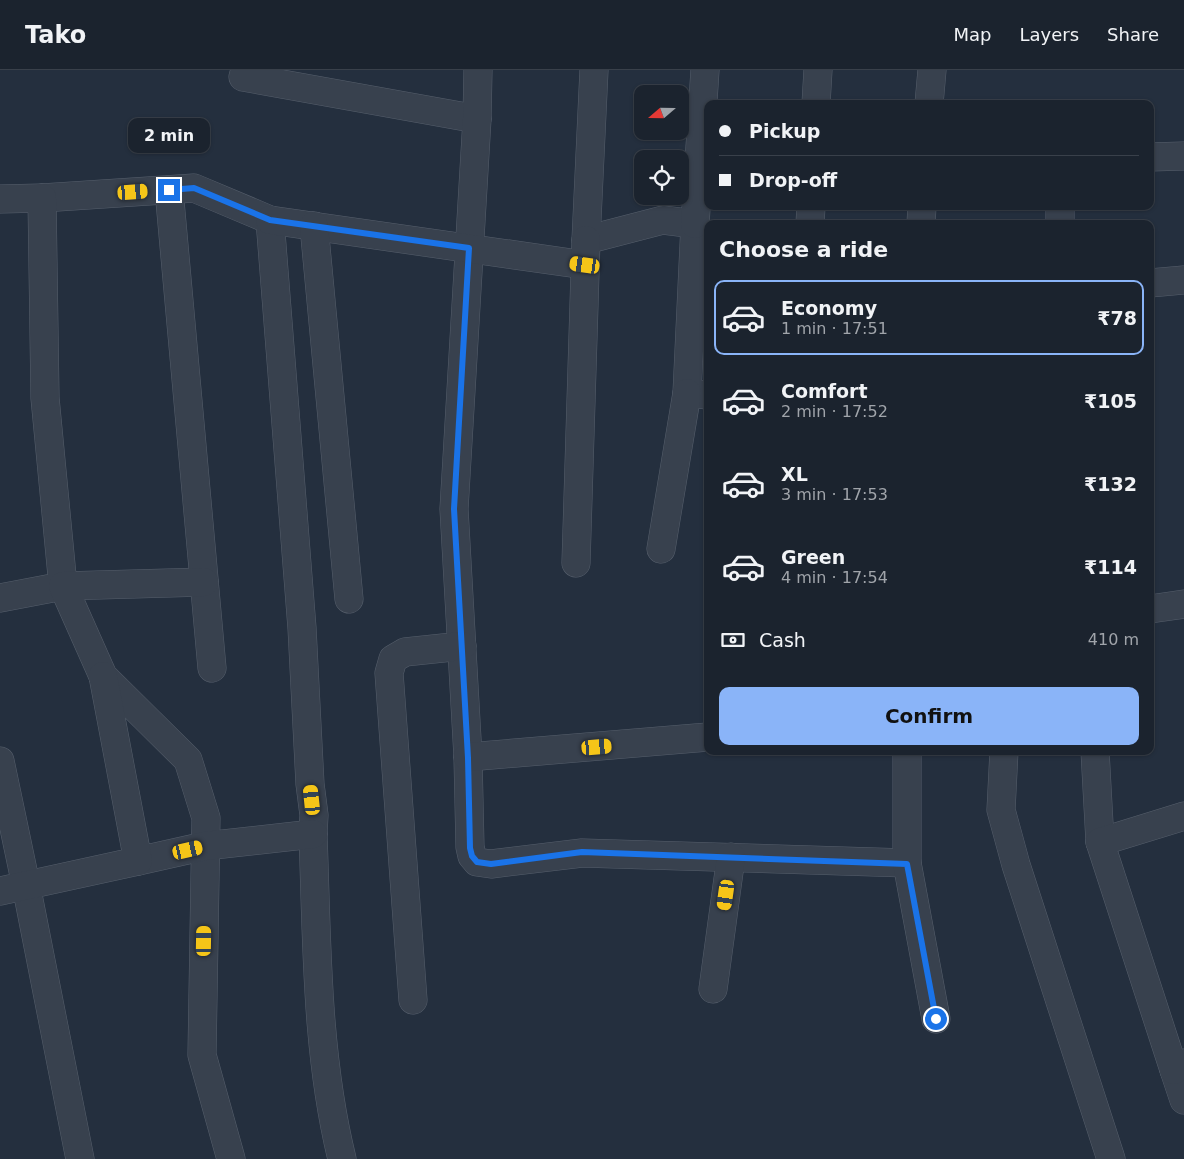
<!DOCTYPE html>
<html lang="en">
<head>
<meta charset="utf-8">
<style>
  body { margin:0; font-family:"DejaVu Sans",sans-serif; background:#242b36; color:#f1f3f6; height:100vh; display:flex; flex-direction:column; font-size:19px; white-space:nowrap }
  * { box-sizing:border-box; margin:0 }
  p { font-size:16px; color:#a0a4aa }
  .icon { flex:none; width:28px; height:28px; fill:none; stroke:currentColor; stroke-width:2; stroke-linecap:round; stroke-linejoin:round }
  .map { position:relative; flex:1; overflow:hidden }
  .sheet { position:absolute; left:704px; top:150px; width:450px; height:535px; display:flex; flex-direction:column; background:#1b232e; border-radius:10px; box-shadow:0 1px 4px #0004,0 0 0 1px #39404a }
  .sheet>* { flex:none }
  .guide { position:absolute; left:704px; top:30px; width:450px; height:110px; border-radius:10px; box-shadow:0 1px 4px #0004,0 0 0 1px #39404a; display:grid; align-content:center; height:110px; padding:0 15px; background:#1b232e }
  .needle { width:32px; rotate:250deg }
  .fabs { position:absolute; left:634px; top:15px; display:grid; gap:10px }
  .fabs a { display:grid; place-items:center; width:55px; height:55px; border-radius:10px; background:#1b232e; box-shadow:0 1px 4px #0004,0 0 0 1px #39404a; font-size:25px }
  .end { position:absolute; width:22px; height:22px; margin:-11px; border:6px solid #1a73e8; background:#fff; box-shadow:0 0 0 2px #fff }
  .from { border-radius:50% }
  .bubble { position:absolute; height:35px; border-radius:10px; background:#1b232e; box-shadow:0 1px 4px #0004,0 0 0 1px #39404a; font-size:16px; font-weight:700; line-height:35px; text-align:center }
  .car { position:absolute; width:15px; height:30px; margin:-15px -8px; border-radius:6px; box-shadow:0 0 4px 1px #0007; background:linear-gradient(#f5c518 24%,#345 0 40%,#f5c518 0 76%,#345 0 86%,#f5c518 0) }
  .guide b { display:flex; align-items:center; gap:18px; height:48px; font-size:19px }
  .guide b+b { border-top:1px solid #39404a }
  .guide i { width:12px; height:12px; background:#f1f3f6 }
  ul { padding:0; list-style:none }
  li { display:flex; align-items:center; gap:15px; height:75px; margin:0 10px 8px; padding:0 5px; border:2px solid transparent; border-radius:10px }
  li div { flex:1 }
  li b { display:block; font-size:19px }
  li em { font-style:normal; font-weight:700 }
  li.on { border-color:#8ab4f8 }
  li>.icon { width:45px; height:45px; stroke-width:1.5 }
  h2 { padding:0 15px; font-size:22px; line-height:60px }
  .pay { display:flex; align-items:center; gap:12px; height:55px; padding:0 15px; font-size:19px }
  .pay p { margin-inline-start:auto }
  .action { display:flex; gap:10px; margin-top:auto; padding:10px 15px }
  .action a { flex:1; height:58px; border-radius:10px; background:#8ab4f8; color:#111; font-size:20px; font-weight:700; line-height:58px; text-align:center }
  header { display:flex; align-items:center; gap:30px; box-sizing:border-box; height:70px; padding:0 25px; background:#1b232e; border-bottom:1px solid #39404a }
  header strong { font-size:24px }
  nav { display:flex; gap:28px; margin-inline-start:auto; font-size:18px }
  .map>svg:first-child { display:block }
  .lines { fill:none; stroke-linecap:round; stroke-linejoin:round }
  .minor-casing { stroke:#565f6c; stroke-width:29 }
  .minor { stroke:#38414e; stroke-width:28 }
  .route { stroke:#1a73e8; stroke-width:6 }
</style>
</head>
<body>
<header>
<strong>Tako</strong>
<nav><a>Map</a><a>Layers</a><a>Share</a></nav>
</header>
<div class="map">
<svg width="1184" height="1089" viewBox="0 0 1184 1089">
  <rect width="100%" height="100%" fill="#242f3e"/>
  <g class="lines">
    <defs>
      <g id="minor">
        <polyline points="245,0 243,7 477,49"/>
        <polyline points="478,0 477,49 454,439 468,687 470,777 472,786 477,792 491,794 582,783 907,793"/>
        <polyline points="594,0 586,170 663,150 695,154 687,323 708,325"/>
        <polyline points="816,34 818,0"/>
        <polyline points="929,34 932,0"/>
        <polyline points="1150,87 1184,86"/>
        <polyline points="169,120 212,598"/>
        <path d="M42,128L194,118L270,150L302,558L310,714L314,745L313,764C317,872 316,983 342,1089"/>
        <polyline points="0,129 42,128 45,328 63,516 0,528"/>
        <polyline points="270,150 585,195"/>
        <polyline points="695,154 705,0"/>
        <polyline points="810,154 811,136"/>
        <polyline points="921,154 922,136"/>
        <polyline points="1060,154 1060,136"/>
        <polyline points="314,156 349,529"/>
        <polyline points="1150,213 1184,210"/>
        <polyline points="661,479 687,323"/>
        <polyline points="576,493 586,170"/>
        <polyline points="204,512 63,516 103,606 188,690 206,748 202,985 231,1089"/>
        <polyline points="1150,539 1184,534"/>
        <polyline points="907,681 907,793 936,949"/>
        <polyline points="1004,681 1001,740 1016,795 1111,1089"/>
        <polyline points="1095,681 1100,772"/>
        <polyline points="468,687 708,667"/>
        <polyline points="0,691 26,815 80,1089"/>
        <polyline points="138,791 205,776 313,764"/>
        <polyline points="0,821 138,791 103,606"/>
        <polyline points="713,919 731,787"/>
        <polyline points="413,930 389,603 393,589 405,582 462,576"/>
        <polyline points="1184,993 1174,1000 1184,1030"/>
        <polyline points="1174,1000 1100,772 1184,746"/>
      </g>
    </defs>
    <use href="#minor" class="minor-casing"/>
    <use href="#minor" class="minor"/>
  </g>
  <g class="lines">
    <polyline class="route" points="169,120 194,118 270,150 469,178 454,439 468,688 470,778 472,786 477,792 491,794 582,782 907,794 936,949"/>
  </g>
</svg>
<div class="fabs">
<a><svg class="needle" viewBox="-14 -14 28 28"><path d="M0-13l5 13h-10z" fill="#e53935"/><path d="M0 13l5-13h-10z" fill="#a0a4aa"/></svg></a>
<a><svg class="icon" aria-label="locate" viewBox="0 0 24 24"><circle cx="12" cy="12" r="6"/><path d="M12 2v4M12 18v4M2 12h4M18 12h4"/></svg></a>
</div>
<i class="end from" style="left:936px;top:949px"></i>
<i class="end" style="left:169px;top:120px"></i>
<div class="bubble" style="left:128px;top:48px;width:82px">2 min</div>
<i class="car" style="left:133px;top:122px;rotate:86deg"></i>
<i class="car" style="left:585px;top:195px;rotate:278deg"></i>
<i class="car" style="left:597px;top:677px;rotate:85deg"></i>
<i class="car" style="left:312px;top:730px;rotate:354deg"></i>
<i class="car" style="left:188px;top:780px;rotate:77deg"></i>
<i class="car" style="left:726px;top:825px;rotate:188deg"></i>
<i class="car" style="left:204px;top:871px;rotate:1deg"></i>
<div class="guide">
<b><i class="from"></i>Pickup</b>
<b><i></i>Drop-off</b>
</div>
<section class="sheet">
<h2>Choose a ride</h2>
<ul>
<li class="on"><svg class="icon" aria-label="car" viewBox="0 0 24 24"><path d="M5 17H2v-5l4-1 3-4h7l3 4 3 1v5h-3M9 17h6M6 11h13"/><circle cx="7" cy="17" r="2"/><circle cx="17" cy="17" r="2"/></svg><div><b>Economy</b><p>1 min · 17:51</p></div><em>₹78</em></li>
<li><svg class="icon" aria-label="car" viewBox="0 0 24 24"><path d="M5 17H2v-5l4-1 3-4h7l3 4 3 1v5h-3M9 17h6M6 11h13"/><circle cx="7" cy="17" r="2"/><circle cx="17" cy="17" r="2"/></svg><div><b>Comfort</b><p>2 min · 17:52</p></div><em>₹105</em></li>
<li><svg class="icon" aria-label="car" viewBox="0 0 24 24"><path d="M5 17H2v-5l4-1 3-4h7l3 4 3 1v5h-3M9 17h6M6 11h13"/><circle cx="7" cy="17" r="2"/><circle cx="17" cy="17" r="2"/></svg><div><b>XL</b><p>3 min · 17:53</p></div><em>₹132</em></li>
<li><svg class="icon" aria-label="car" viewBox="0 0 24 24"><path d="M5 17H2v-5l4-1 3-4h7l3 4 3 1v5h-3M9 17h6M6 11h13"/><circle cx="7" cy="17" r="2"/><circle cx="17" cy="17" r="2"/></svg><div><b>Green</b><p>4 min · 17:54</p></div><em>₹114</em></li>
</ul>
<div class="pay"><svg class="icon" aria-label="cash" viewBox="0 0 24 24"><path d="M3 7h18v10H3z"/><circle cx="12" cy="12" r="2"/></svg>Cash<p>410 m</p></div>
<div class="action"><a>Confirm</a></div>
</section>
</div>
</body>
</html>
